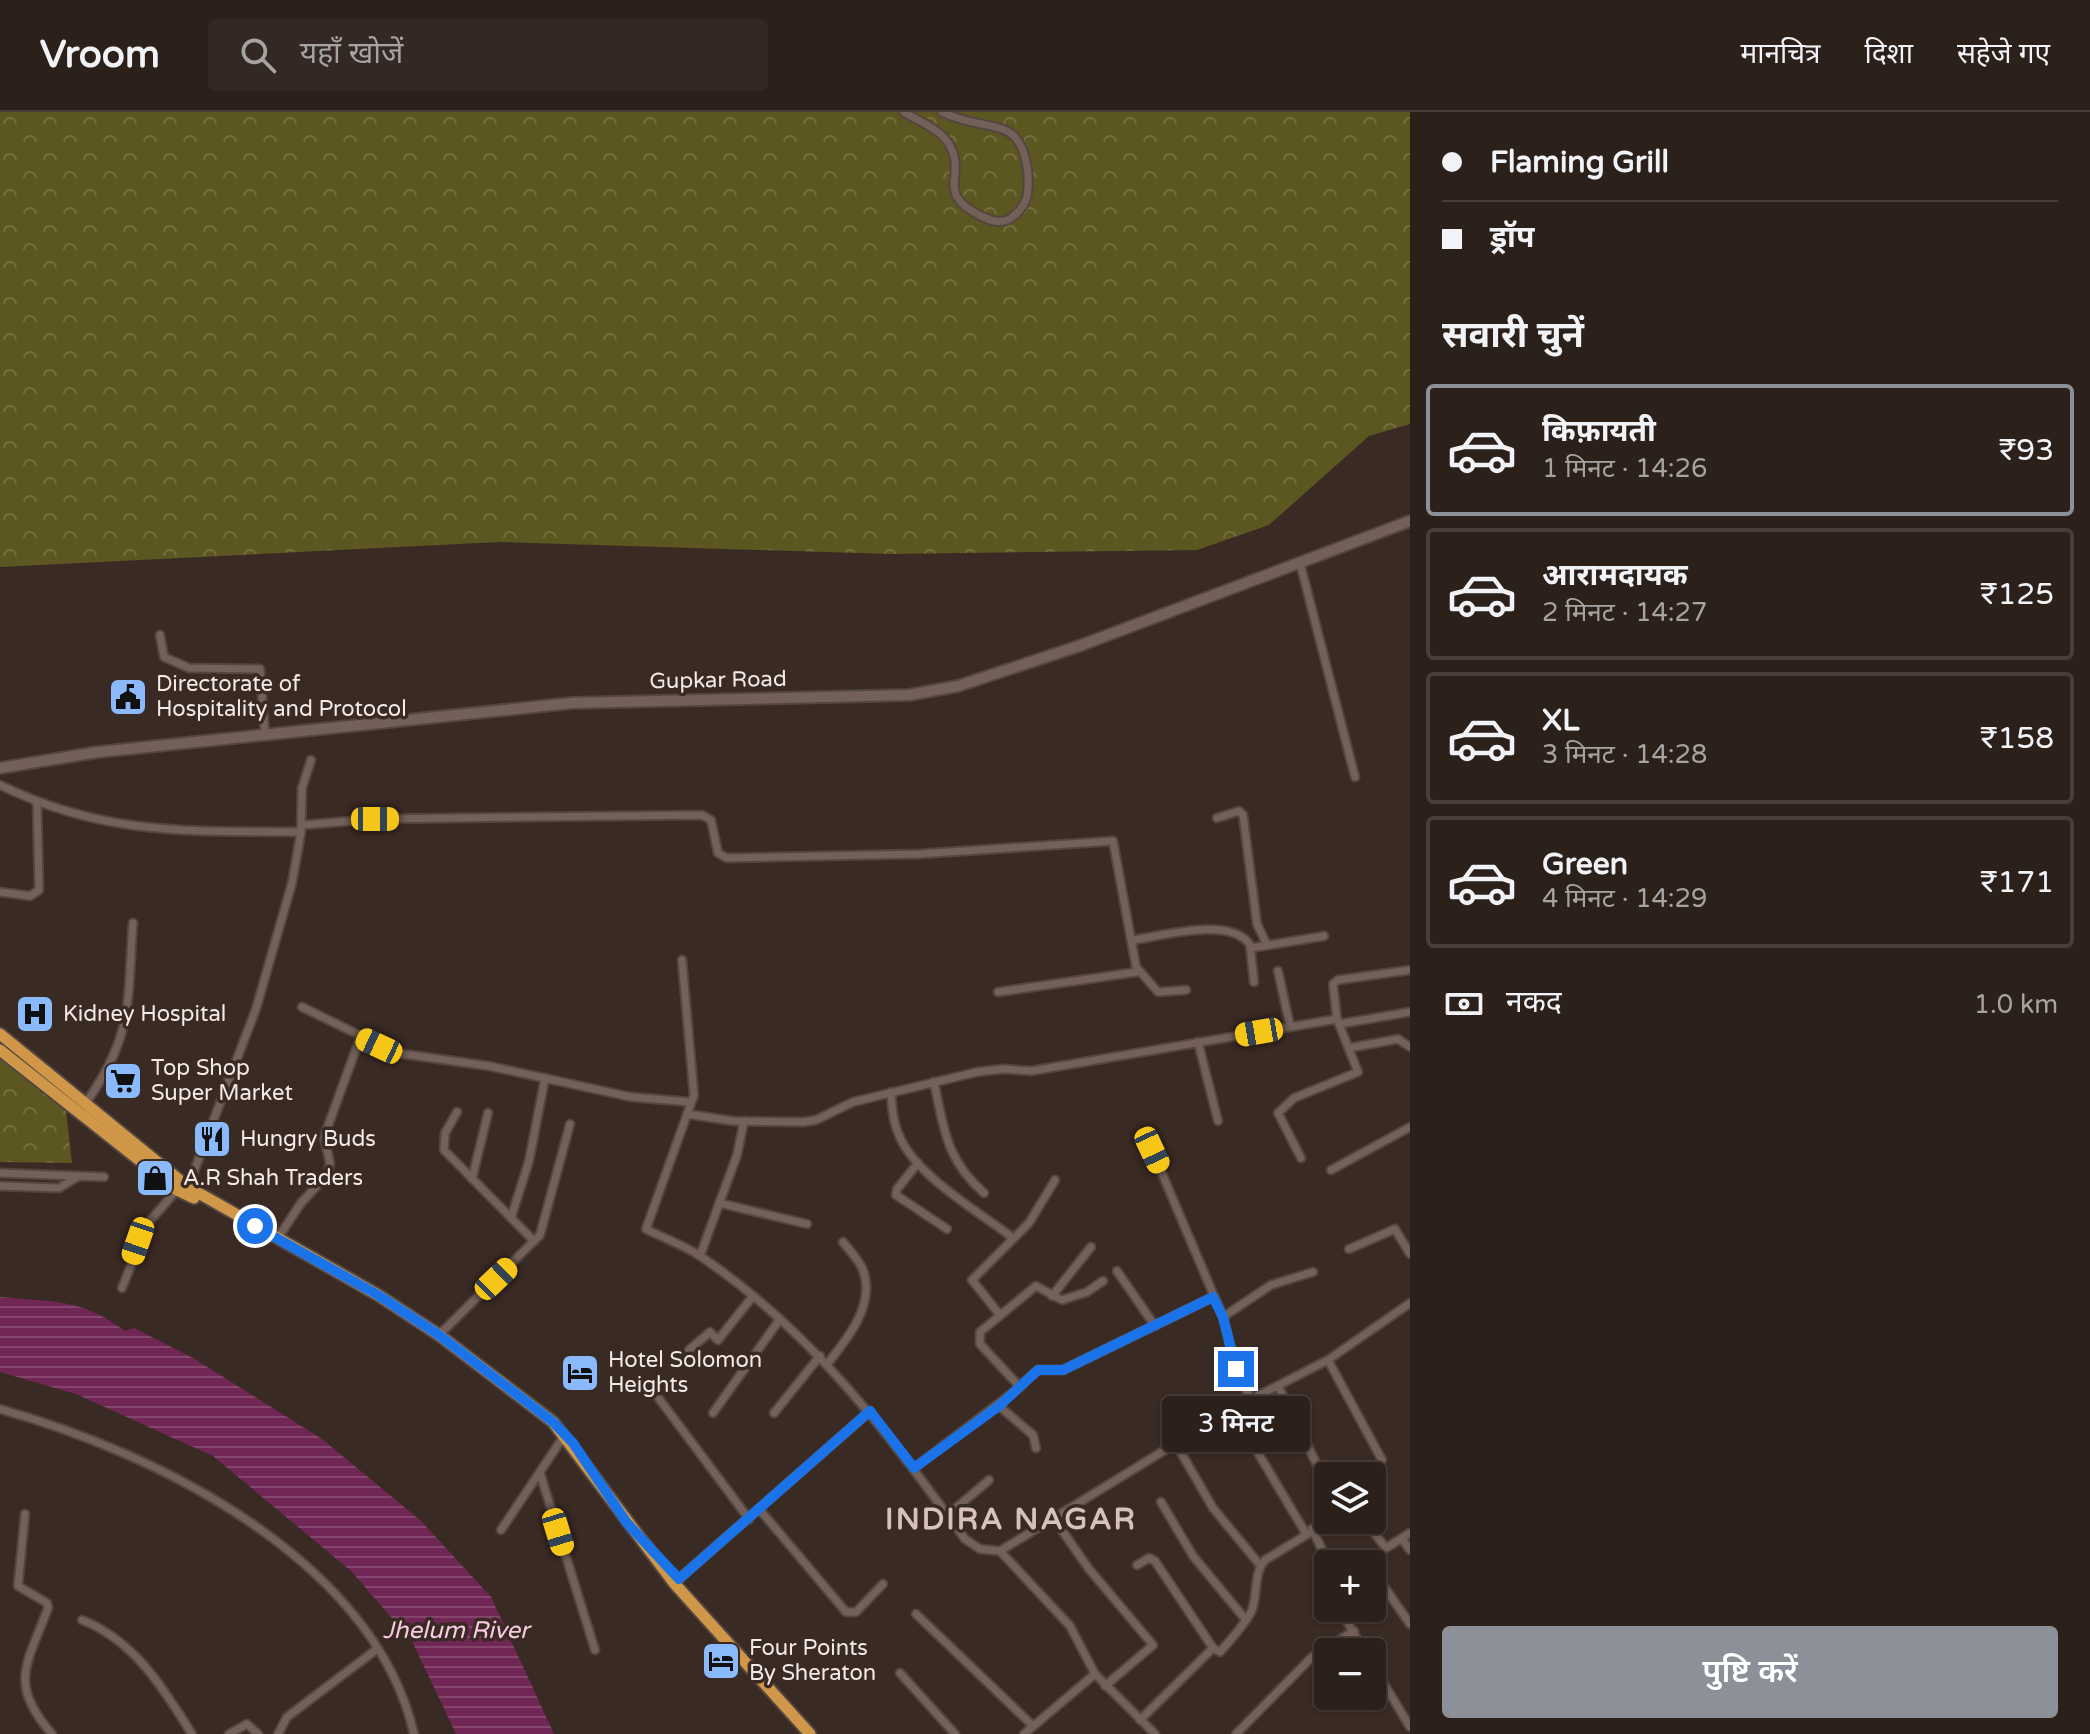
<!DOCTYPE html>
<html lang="hi">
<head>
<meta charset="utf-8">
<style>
  body { margin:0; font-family:"Varela Round","Noto Sans Devanagari",sans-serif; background:#342824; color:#f1f3f6; height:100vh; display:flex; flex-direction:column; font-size:30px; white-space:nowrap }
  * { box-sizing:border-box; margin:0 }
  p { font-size:26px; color:#a6a3a3 }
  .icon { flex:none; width:44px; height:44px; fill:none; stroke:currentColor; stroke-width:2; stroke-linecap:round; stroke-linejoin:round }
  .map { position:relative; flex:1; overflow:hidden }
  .details { display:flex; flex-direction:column; background:#2c201b; width:680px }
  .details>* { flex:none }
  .top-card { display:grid; align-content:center; height:176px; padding:0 32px; background:#2c201b }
  .tools { position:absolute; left:1314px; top:1350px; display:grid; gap:16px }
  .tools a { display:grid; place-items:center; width:72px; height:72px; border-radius:8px; background:#2c201b; box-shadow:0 2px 6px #0004,0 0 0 2px #483e3a; font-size:40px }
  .end { position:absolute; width:36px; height:36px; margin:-18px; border:10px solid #1a73e8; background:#fff; box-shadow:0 0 0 4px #fff }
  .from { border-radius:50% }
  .bubble { position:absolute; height:56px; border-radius:8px; background:#2c201b; box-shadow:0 2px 6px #0004,0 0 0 2px #483e3a; font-size:26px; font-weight:600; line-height:56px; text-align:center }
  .car { position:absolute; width:24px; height:48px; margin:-24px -12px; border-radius:10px; box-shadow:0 0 6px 2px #0007; background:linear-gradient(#f5c518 24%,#345 0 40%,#f5c518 0 76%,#345 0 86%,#f5c518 0) }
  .top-card b { display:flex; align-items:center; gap:28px; height:76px; font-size:30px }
  .top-card b+b { border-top:2px solid #483e3a }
  .top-card i { width:20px; height:20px; background:#f1f3f6 }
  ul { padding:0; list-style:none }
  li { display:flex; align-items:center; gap:24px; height:132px; margin:0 16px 12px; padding:0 16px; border:4px solid #483e3a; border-radius:8px }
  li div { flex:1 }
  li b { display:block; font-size:30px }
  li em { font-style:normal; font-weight:600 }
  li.selected { border-color:#8c9099 }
  li>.icon { width:72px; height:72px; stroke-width:1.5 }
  h2 { padding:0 32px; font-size:36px; line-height:96px }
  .pay { display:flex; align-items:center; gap:20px; height:88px; padding:0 32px; font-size:30px }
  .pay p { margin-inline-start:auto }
  .cta { display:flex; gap:16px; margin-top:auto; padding:16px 32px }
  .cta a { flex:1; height:92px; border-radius:8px; background:#8c9099; color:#fff; font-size:32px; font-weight:600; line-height:92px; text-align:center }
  header { display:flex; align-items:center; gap:48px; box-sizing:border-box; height:112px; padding:0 40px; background:#2c201b; border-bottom:2px solid #483e3a }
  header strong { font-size:38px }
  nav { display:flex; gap:44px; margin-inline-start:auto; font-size:28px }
  .search { width:560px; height:72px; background:#342824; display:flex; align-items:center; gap:20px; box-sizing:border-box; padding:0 28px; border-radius:8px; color:#a6a3a3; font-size:30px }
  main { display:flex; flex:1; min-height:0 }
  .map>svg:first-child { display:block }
  .forest { fill:url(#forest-crowns) }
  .water { fill:url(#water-rules) }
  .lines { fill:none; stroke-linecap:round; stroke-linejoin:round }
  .minor-casing { stroke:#534641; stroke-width:11 }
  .secondary-casing { stroke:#534641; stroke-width:14 }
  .trunk-casing { stroke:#534641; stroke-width:15 }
  .minor { stroke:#726059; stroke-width:7 }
  .secondary { stroke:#726059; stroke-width:10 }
  .trunk { stroke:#d09748; stroke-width:11 }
  .route { stroke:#1a73e8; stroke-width:10 }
  .labels { text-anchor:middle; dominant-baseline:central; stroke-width:7; stroke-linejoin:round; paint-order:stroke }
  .street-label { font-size:22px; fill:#f4e9e5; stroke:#3a2a24 }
  .poi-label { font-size:22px; fill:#f4e9e5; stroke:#3a2a24; text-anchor:start }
  .water-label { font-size:24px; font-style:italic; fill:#f8cbe3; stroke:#3a2a24 }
  .district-label { font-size:30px; font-weight:bold; letter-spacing:2px; fill:#d6c2b9; stroke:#3a2a24 }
</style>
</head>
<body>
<header>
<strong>Vroom</strong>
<div class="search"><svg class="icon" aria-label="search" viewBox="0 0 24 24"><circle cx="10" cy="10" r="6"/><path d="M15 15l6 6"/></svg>यहाँ खोजें</div>
<nav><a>मानचित्र</a><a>दिशा</a><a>सहेजे गए</a></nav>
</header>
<main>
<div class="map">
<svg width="1410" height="1622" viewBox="0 0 1410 1622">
  <defs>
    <pattern id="forest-crowns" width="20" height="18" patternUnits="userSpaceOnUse" patternTransform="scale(2)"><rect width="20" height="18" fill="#5c5620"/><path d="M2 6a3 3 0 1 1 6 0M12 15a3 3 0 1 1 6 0" fill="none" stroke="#746e40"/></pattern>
    <pattern id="water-rules" width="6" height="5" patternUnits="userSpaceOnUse" patternTransform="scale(2)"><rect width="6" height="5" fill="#702755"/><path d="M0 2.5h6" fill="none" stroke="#85466d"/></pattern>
  </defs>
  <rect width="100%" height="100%" fill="#3a2a24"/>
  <g class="forest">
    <polygon points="0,0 1410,0 1410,312 1369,324 1269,413 1197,438 890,442 499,430 0,455"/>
    <polygon points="0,945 66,998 72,1051 0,1050"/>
  </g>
  <path class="water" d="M0,1185C52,1190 81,1186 125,1219L134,1216L193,1246L322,1327L421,1409L491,1485L554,1622H456L412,1529L351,1459L213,1344L76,1282L0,1260Z"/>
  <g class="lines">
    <defs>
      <g id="minor">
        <path d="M904,0C918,9 940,17 949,32C968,64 933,80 981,104C991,109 999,112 1010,107C1027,94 1029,84 1028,63C1022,0 990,23 942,0"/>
        <polyline points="1300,451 1355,665"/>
        <polyline points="160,523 164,545 189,556 260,557 265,623"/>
        <path d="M0,673C104,724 190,719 301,720"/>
        <polyline points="1217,706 1239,699 1243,703 1257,812 1267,833"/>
        <polyline points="302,713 375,707 702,703 711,708 718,741 727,746 919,742 1113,729 1137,860 998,880"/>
        <polyline points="0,780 30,784 39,778 37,690"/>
        <path d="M1133,828C1162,824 1231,804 1250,833L1254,870"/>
        <polyline points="1251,836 1324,824"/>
        <path d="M682,848L694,983L646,1117C663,1126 684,1133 700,1144C813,1220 886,1319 965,1427L980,1437L1000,1439L1232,1297L1328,1248L1410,1191"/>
        <polyline points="1138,857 1158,880 1186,878"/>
        <polyline points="1278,859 1290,914"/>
        <polyline points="302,895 396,941 489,954 631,985 691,990"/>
        <polyline points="1339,912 1410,900"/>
        <polyline points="1198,930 1218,1009"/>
        <polyline points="1349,936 1398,927 1410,935"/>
        <path d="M934,970C944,1017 946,1048 984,1081"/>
        <path d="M891,980C892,995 893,1010 899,1023C914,1062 976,1098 1009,1123"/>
        <path d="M85,992C134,923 127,891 133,811"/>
        <polyline points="457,1000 445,1021 444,1038 534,1129"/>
        <polyline points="687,1002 733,1009 803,1010 816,1008 853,990 977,960 1002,957 1031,959 1337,907"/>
        <polyline points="1152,1038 1223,1205 1236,1257 1251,1288"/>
        <polyline points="1301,1046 1278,1001 1294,986 1358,960 1337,907 1333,872 1338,868 1410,858"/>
        <polyline points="918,1051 897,1077 896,1083 947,1117"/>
        <polyline points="1331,1058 1410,1015"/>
        <polyline points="0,1061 104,1065"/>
        <polyline points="472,1067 488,1001"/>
        <polyline points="0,1074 59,1076 79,1064"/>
        <polyline points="188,1075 256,897 292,771 301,720 302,676 311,648"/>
        <polyline points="719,1091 807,1112"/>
        <polyline points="511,1106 529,1049 545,966"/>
        <polyline points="278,1126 301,1091 328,1062 330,1051 324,1025 360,926"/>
        <polyline points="1349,1137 1395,1117 1410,1142"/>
        <polyline points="700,1144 737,1043 744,1009"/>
        <polyline points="1117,1159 1155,1214"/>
        <polyline points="122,1176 148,1111 177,1078"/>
        <polyline points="1052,1184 1091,1135"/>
        <polyline points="1000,1203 972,1168 1029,1111 1055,1068"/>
        <polyline points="1223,1205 1271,1173 1313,1160"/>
        <polyline points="439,1223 540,1123 570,1012"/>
        <polyline points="689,1238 710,1220 718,1228 753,1184"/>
        <polyline points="1328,1248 1382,1348"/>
        <path d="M828,1251C847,1227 874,1195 864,1161C861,1150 850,1139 843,1130"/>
        <polyline points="1021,1273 1038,1258 1063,1258 1213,1185"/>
        <polyline points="1278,1274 1328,1375"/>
        <polyline points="657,1284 749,1407"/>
        <polyline points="999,1294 1033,1323 1036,1336"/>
        <path d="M0,1297C157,1341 374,1448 414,1622"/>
        <polyline points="1232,1297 1305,1420"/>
        <polyline points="713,1301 780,1207"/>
        <polyline points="774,1301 820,1244"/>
        <polyline points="1176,1332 1213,1396 1260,1453"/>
        <polyline points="914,1356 1020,1275 980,1232 980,1220 1036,1174 1062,1188 1087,1180 1103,1169"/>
        <polyline points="540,1361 595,1538"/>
        <polyline points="1161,1390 1193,1444 1246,1508"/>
        <polyline points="760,1398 846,1500 856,1500 883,1472"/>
        <path d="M25,1402L18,1474L47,1491L48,1496C28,1551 7,1571 52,1622"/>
        <polyline points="948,1403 989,1368"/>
        <polyline points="1052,1404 1089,1457 1153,1533 1105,1574"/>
        <polyline points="1364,1408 1386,1436 1410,1421"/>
        <polyline points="1312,1417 1329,1452"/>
        <polyline points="501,1418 564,1324"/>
        <polyline points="1402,1427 1410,1438"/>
        <polyline points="1000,1439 1070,1514 1095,1562 1155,1622"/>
        <polyline points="1137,1453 1149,1446 1155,1449 1213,1536"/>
        <polyline points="674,1471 870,1299"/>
        <polyline points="1385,1476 1410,1512"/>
        <polyline points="1339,1496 1365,1540"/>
        <polyline points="916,1502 1033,1614"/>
        <path d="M82,1508C135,1529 163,1576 192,1622"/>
        <polyline points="1372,1552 1410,1615"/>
        <polyline points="900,1561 955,1622"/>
        <path d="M1140,1608L1213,1536L1220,1540C1231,1527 1245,1513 1252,1498C1258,1482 1253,1462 1265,1448L1331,1408"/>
        <polyline points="229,1622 247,1612 258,1622"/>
        <polyline points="278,1622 287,1605 377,1537"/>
        <polyline points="1024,1622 1095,1562"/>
        <polyline points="1236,1622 1312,1545 1354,1519"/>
      </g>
      <polyline id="secondary" points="0,656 98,640 572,591 909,583 958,574 1079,534 1410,409"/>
      <g id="trunk">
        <polyline points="0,922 188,1075 378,1183 439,1223 553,1310 674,1471 810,1622"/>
        <polyline points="0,938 177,1078 194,1086"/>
      </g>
    </defs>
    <use href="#minor" class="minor-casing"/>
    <use href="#secondary" class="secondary-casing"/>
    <use href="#trunk" class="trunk-casing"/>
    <use href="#minor" class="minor"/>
    <use href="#secondary" class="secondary"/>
    <use href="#trunk" class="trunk"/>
  </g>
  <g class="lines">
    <polyline class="route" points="255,1114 378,1183 439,1223 553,1310 573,1331 627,1411 679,1467 870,1299 914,1356 999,1294 1038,1258 1063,1258 1213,1185 1223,1205 1236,1257"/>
  </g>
  <defs>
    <symbol id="civic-square" viewBox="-11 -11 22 22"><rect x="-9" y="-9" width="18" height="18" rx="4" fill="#8abafc" stroke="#3a2a24"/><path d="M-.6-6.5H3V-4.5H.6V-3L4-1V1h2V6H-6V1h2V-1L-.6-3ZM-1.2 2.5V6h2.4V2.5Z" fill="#111"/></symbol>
    <symbol id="hospital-square" viewBox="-11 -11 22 22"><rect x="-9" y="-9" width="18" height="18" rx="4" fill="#8abafc" stroke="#3a2a24"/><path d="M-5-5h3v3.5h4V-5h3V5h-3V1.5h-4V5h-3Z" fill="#111"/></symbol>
    <symbol id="supermarket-square" viewBox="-11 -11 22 22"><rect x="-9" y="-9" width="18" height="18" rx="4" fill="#8abafc" stroke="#3a2a24"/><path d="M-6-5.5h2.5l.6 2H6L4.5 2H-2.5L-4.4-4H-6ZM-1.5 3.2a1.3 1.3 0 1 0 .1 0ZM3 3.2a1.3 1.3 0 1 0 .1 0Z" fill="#111"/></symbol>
    <symbol id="restaurant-square" viewBox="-11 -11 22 22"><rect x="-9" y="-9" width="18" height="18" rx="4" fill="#8abafc" stroke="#3a2a24"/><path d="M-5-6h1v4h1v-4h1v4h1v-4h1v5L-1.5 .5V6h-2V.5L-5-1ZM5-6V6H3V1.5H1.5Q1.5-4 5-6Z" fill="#111"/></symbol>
    <symbol id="shop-square" viewBox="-11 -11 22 22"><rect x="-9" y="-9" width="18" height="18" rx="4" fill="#8abafc" stroke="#3a2a24"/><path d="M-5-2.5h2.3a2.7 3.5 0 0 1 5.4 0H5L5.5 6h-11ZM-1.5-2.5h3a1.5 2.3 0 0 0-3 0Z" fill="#111"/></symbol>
    <symbol id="hotel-square" viewBox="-11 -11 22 22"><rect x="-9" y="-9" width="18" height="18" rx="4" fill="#8abafc" stroke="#3a2a24"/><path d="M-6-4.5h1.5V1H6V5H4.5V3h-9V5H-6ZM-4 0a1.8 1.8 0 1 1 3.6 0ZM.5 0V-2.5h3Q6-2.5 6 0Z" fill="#111"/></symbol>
  </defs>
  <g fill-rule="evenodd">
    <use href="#civic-square" x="106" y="563" width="44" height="44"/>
    <use href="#hospital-square" x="13" y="880" width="44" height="44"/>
    <use href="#supermarket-square" x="101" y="947" width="44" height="44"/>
    <use href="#restaurant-square" x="190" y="1005" width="44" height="44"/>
    <use href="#shop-square" x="133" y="1044" width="44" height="44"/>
    <use href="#hotel-square" x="558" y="1239" width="44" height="44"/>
    <use href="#hotel-square" x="699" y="1527" width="44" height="44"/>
  </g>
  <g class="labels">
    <g class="street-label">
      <text transform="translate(718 568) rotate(-1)">Gupkar Road</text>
    </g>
    <g class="poi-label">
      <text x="156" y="572">Directorate of<tspan x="156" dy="25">Hospitality and Protocol</tspan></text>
      <text x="63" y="902">Kidney Hospital</text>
      <text x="151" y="956">Top Shop<tspan x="151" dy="25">Super Market</tspan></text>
      <text x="240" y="1027">Hungry Buds</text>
      <text x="183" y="1066">A.R Shah Traders</text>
      <text x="608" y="1248">Hotel Solomon<tspan x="608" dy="25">Heights</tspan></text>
      <text x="749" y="1536">Four Points<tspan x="749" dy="25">By Sheraton</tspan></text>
    </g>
    <g class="water-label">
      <text x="456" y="1518">Jhelum River</text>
    </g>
    <g class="district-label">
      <text x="1011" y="1407">INDIRA NAGAR</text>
    </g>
  </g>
</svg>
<div class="tools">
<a><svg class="icon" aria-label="layers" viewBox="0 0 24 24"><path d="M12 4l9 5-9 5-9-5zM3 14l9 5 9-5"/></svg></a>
<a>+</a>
<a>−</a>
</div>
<i class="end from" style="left:255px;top:1114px"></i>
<i class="end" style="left:1236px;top:1257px"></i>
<div class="bubble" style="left:1162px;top:1284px;width:148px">3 मिनट</div>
<i class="car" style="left:375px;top:707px;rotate:90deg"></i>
<i class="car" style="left:1259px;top:920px;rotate:260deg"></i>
<i class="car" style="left:379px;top:934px;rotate:295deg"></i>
<i class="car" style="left:1152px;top:1038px;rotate:155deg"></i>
<i class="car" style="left:138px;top:1129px;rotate:199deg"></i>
<i class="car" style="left:496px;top:1167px;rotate:46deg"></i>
<i class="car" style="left:558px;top:1420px;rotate:163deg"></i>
</div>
<section class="details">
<div class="top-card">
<b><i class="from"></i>Flaming Grill</b>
<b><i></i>ड्रॉप</b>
</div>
<h2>सवारी चुनें</h2>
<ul>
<li class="selected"><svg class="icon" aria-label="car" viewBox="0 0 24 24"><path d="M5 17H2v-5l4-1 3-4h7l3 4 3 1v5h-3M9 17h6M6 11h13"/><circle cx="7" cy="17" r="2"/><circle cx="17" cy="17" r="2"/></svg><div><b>किफ़ायती</b><p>1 मिनट · 14:26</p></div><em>₹93</em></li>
<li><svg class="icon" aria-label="car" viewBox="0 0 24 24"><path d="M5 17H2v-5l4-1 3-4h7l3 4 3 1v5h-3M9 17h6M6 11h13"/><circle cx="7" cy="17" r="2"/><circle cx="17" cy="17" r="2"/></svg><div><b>आरामदायक</b><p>2 मिनट · 14:27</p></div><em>₹125</em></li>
<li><svg class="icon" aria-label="car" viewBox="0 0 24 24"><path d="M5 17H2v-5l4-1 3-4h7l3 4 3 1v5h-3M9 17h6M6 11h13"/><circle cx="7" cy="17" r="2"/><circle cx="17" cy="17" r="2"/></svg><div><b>XL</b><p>3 मिनट · 14:28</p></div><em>₹158</em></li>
<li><svg class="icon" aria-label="car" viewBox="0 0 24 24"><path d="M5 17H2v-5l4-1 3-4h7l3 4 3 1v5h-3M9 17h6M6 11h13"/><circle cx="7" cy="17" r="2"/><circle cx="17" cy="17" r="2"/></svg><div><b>Green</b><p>4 मिनट · 14:29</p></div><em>₹171</em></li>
</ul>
<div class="pay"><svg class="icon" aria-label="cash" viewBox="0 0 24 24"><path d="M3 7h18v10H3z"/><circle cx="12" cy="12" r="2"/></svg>नकद<p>1.0 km</p></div>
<div class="cta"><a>पुष्टि करें</a></div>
</section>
</main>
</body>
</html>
